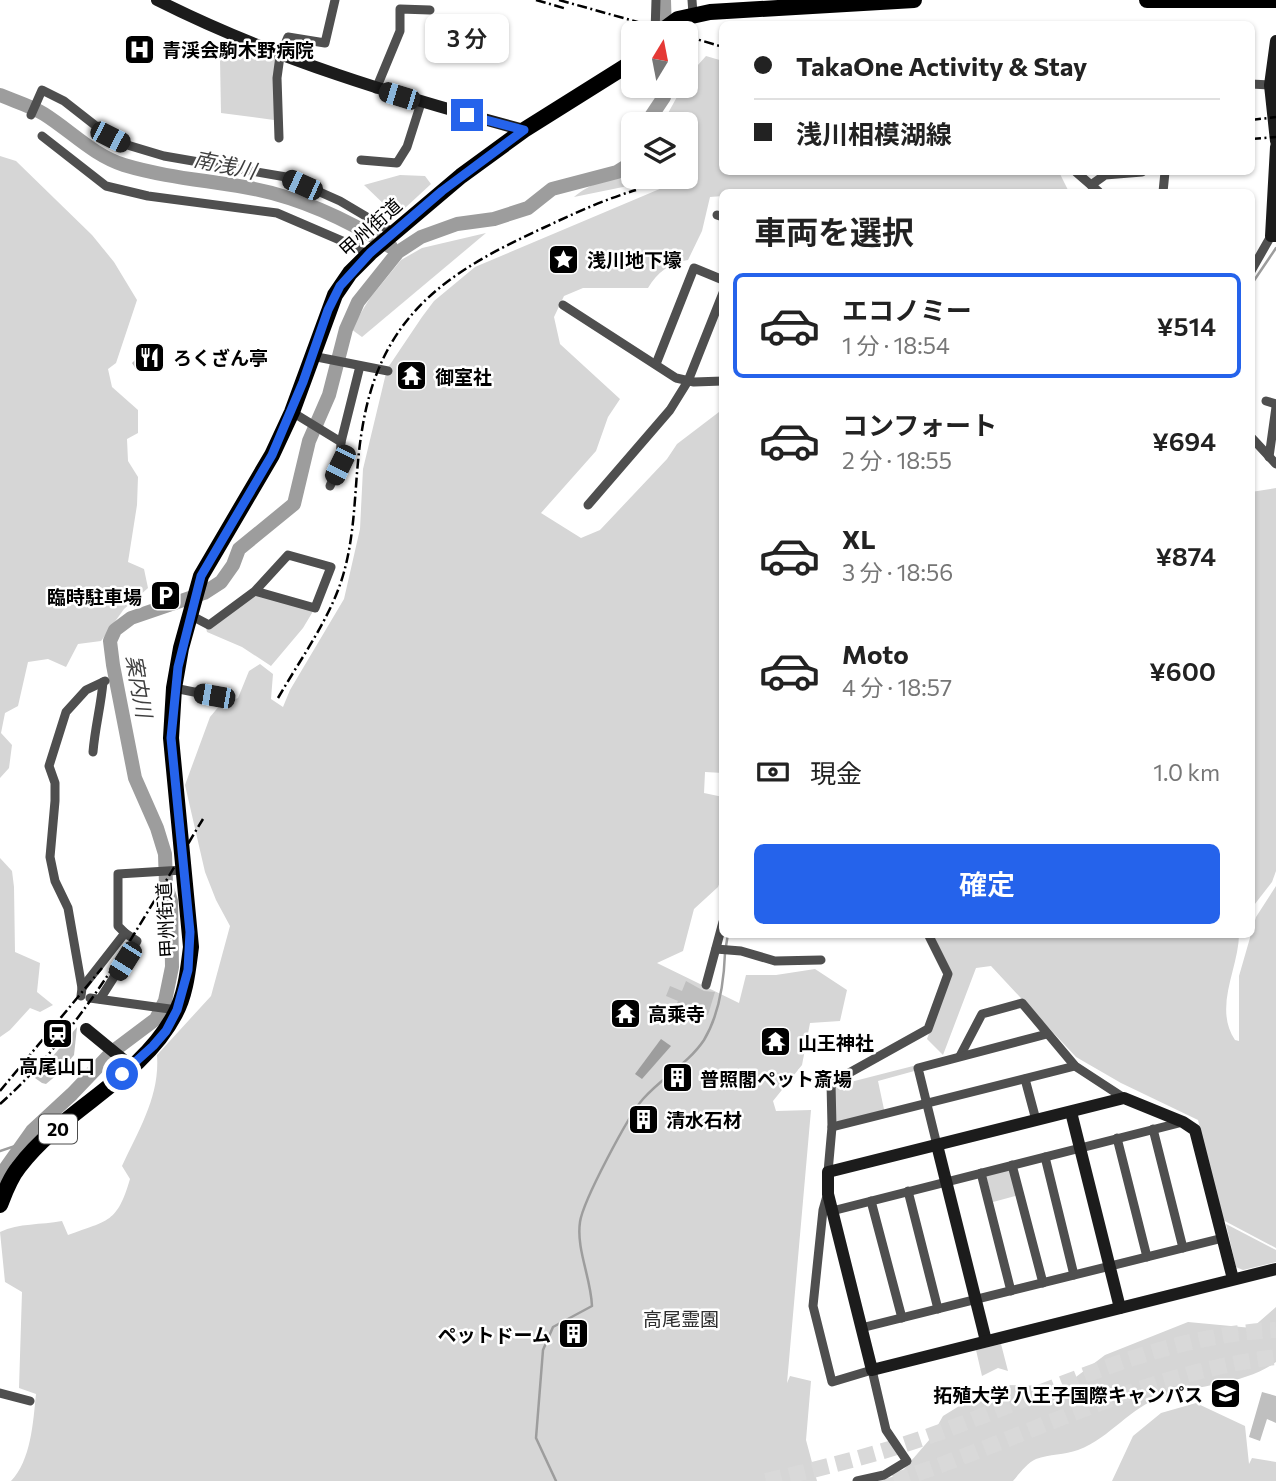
<!DOCTYPE html>
<html lang="ja">
<head>
<meta charset="utf-8">
<style>
  body { margin:0; font-family:Commissioner,"Noto Sans JP",sans-serif; background:#f6f6f6; color:#222; height:100vh; display:flex; flex-direction:column; font-size:26px; white-space:nowrap }
  * { box-sizing:border-box; margin:0 }
  p { font-size:23px; color:#767676 }
  .icon { flex:none; width:38px; height:38px; fill:none; stroke:currentColor; stroke-width:2; stroke-linecap:round; stroke-linejoin:round }
  .map { position:relative; flex:1; overflow:hidden }
  .drawer { position:absolute; left:719px; top:189px; width:536px; height:749px; display:flex; flex-direction:column; background:#fff; border-radius:10px; box-shadow:0 2px 5px #0004 }
  .drawer>* { flex:none }
  .top-card { position:absolute; left:719px; top:21px; width:536px; height:154px; border-radius:10px; box-shadow:0 2px 5px #0004; display:grid; align-content:center; height:154px; padding:0 35px; background:#fff }
  .needle { width:46px; rotate:10deg }
  .tools { position:absolute; left:621px; top:21px; display:grid; gap:14px }
  .tools a { display:grid; place-items:center; width:77px; height:77px; border-radius:10px; background:#fff; box-shadow:0 2px 5px #0004; font-size:35px }
  .end { position:absolute; width:32px; height:32px; margin:-16px; border:9px solid #2563eb; background:#fff; box-shadow:0 0 0 4px #fff }
  .from { border-radius:50% }
  .bubble { position:absolute; height:49px; border-radius:10px; background:#fff; box-shadow:0 2px 5px #0004; font-size:23px; font-weight:600; line-height:49px; text-align:center }
  .car { position:absolute; width:21px; height:42px; margin:-21px -10px; border-radius:9px; box-shadow:0 0 5px 2px #0007; background:linear-gradient(#222 24%,#8ab4d8 0 40%,#222 0 76%,#8ab4d8 0 86%,#222 0) }
  .top-card b { display:flex; align-items:center; gap:24px; height:66px; font-size:26px }
  .top-card b+b { border-top:2px solid #e0e0e0 }
  .top-card i { width:18px; height:18px; background:#222 }
  ul { padding:0; list-style:none }
  li { display:flex; align-items:center; gap:21px; height:105px; margin:0 14px 10px; padding:0 21px; border:4px solid transparent; border-radius:10px }
  li div { flex:1 }
  li b { display:block; font-size:26px }
  li em { font-style:normal; font-weight:600 }
  li.current { border-color:#2563eb }
  li>.icon { width:63px; height:63px; stroke-width:1.5 }
  h2 { padding:0 35px; font-size:32px; line-height:84px }
  .pay { display:flex; align-items:center; gap:18px; height:77px; padding:0 35px; font-size:26px }
  .pay p { margin-inline-start:auto }
  .primary-button { display:flex; gap:14px; margin-top:auto; padding:14px 35px }
  .primary-button a { flex:1; height:80px; border-radius:10px; background:#2563eb; color:#fff; font-size:28px; font-weight:600; line-height:80px; text-align:center }
  .map>svg:first-child { display:block }
  .green { fill:#d6d6d6 }
  .water { fill:#9d9d9d }
  .lines { fill:none; stroke-linecap:round; stroke-linejoin:round }
  .stream { stroke:#9d9d9d; stroke-width:2.5 }
  .river { stroke:#9d9d9d; stroke-width:14 }
  .building { fill:#bfbfbf }
  .highway-tunnel { stroke:#d9d9d9; stroke-width:16; stroke-dasharray:16 8; stroke-linecap:butt }
  .street { stroke:#4f4f4f; stroke-width:9 }
  .secondary { stroke:#1c1c1c; stroke-width:12 }
  .highway { stroke:#000; stroke-width:16 }
  .rail { stroke:#000; stroke-width:2.5; stroke-dasharray:10 3.5 2 3.5; stroke-linecap:butt }
  .route { stroke:#2563eb; stroke-width:9 }
  .labels { text-anchor:middle; dominant-baseline:central; stroke-width:5; stroke-linejoin:round; paint-order:stroke }
  .shield { fill:#fff; stroke:#4c4c4c; stroke-width:2 }
  .shield-label { font-size:18px; font-weight:bold; fill:#000 }
  .poi-label { font-size:19px; font-weight:bold; fill:#000; stroke:#fff; text-anchor:start }
  .street-label { font-size:19px; fill:#000; stroke:#fff }
  .park-label { font-size:19px; fill:#2d2d2d; stroke:#fff }
  .water-label { font-size:21px; font-style:italic; fill:#3e3e3e; stroke:#fff }
</style>
</head>
<body>
<div class="map">
<svg width="1276" height="1481" viewBox="0 0 1276 1481">
  <rect width="100%" height="100%" fill="#fff"/>
  <g class="green">
    <polygon points="243,44 278,58 274,120 221,113 220,59 229,49"/>
    <path d="M706,56L723,61V172H1059L1069,192H723V196L710,197L702,231L688,260C670,262 657,273 648,288H583L564,296L554,317L560,344L620,399L608,417L596,451L541,513L581,538L600,530L667,459L677,444L719,412L723,413V773L705,772L704,793L723,797V874L718,887L694,909L683,951L657,963L739,1003L746,975H776L815,969L847,990L840,1021L810,1023L802,1065L773,1101L776,1111L811,1110L787,1383L790,1376L811,1381L806,1440L817,1481H11C31,1460 33,1423 36,1394L19,1388L22,1292L5,1282L0,1232C19,1223 41,1225 62,1221L68,1235C109,1220 117,1223 130,1179L122,1166C139,1129 160,1096 157,1055L211,996L230,926L216,900L205,872L185,785L210,717L220,705L238,698L249,671L260,664L273,674L271,699L283,707L290,690L344,599L360,529L363,469L387,369L422,317L434,301L475,267L662,188L655,177H686V124H662L683,86H686L689,75Z"/>
    <polygon points="0,156 16,161 92,235 114,262 137,300 116,363 108,369 112,387 138,410 138,433 127,439 128,461 138,477 137,505 128,562 144,569 148,588 124,609 101,641 78,644 66,667 48,659 28,662 18,706 5,713 1,733 12,745 9,768 0,778"/>
    <path d="M633,166L634,177H651L623,187L574,197C588,184 615,177 633,166Z"/>
    <polygon points="400,175 425,176 431,184 405,208 395,201 387,207 364,185"/>
    <polygon points="486,233 362,337 351,329 370,298 401,260 422,248"/>
    <polygon points="1276,488 1276,871 1272,882 1251,909 1251,492"/>
    <polygon points="255,591 315,608 303,628 271,666 242,647 207,632 205,624"/>
    <polygon points="0,858 12,871 14,887 15,952 40,963 37,992 53,1005 40,1012 30,1008 10,1030 0,1037"/>
    <path d="M1276,886V1248L1221,1219L1198,1120L1121,1083L1076,1057L991,966L976,968L943,1055L927,1039L950,973L930,935L1239,934C1239,968 1213,1007 1235,1040L1239,1041V976L1256,917Z"/>
    <polygon points="917,1065 918,1070 878,1081 885,1114 832,1127 831,1087"/>
    <polygon points="1012,1169 1019,1195 993,1202 986,1176"/>
    <polygon points="1226,1224 1276,1250 1276,1262 1243,1270 1236,1267"/>
    <path d="M1276,1307V1362C1243,1385 1201,1384 1164,1396C1128,1408 1112,1437 1078,1450C1065,1455 1049,1454 1036,1459C1027,1463 1019,1474 1013,1481H877L899,1475L930,1439L943,1416L969,1400L1007,1385L1064,1386L1105,1355L1188,1322L1252,1328Z"/>
    <polygon points="1001,1344 1008,1371 998,1368 982,1376 976,1350"/>
    <polygon points="1196,1403 1245,1426 1249,1464 1252,1458 1276,1462 1276,1481 1112,1481 1133,1436 1161,1413"/>
  </g>
  <polygon class="water" points="661,1039 671,1046 642,1079 635,1074"/>
  <g class="lines">
    <g class="stream">
      <polyline points="1251,285 1276,248"/>
      <polyline points="726,946 728,934"/>
      <polyline points="0,1151 21,1144"/>
      <path d="M556,1481L536,1438L543,1350L553,1327L592,1306C591,1278 576,1249 580,1222C583,1201 628,1116 643,1099C661,1078 688,1064 704,1040C719,1015 724,981 725,953"/>
    </g>
    <g class="river">
      <polyline points="664,0 665,33"/>
      <path d="M0,95C14,101 31,106 44,114C71,131 93,155 124,165C164,177 204,180 244,187C298,196 345,218 391,247"/>
      <polyline points="646,124 664,97 665,86"/>
      <polyline points="0,1176 32,1131 72,1094 112,1052 156,1019 165,1001 172,967 171,901 166,885 165,854 157,828 135,778 113,665 110,641 115,630 131,618 204,593 221,582 233,565 239,549 294,504 309,441 329,395 346,329 358,302 398,252 421,237 457,224 494,219 528,208 552,189 617,172 633,162 634,156"/>
    </g>
  </g>
  <g class="building">
    <polygon points="156,345 164,361 151,366 148,360 136,369 132,363 145,350"/>
    <polygon points="686,981 704,991 715,992 708,1015 690,1009 687,1015 674,1010 678,1001 666,996 670,986 682,991"/>
    <polygon points="77,1027 74,1055 59,1073 46,1084 42,1083 35,1078"/>
    <polygon points="641,1108 654,1115 646,1130 632,1122"/>
    <polygon points="1262,1392 1276,1396 1276,1423 1267,1419 1260,1441 1249,1437"/>
  </g>
  <g class="lines">
    <g class="highway-tunnel">
      <path d="M766,1481C827,1467 887,1452 946,1430C1053,1390 1159,1335 1276,1330"/>
      <path d="M894,1481C1022,1440 1141,1373 1276,1357"/>
    </g>
    <g class="street">
      <polyline points="692,0 693,14"/>
      <polyline points="655,33 656,0"/>
      <polyline points="1251,84 1270,85"/>
      <polyline points="376,89 400,31 400,9 430,10"/>
      <polyline points="31,115 42,90 64,101 110,137 124,144 164,156 286,177 340,201 394,233"/>
      <polyline points="42,136 106,186 148,196 277,213 370,253"/>
      <polyline points="279,138 277,78 280,56 288,37 325,43 335,0"/>
      <polyline points="361,160 397,163 407,147 421,103"/>
      <polyline points="1076,172 1091,185"/>
      <polyline points="1099,192 1091,185 1105,175 1142,172"/>
      <polyline points="1163,192 1165,172"/>
      <polyline points="717,215 723,217"/>
      <polyline points="1251,271 1271,236"/>
      <polyline points="563,305 676,378 694,382 723,381"/>
      <polyline points="312,356 388,371"/>
      <polyline points="656,364 694,268 723,280"/>
      <polyline points="1266,401 1276,404"/>
      <polyline points="292,412 341,442 340,465 330,486"/>
      <polyline points="1251,437 1276,464"/>
      <polyline points="341,442 360,366"/>
      <polyline points="1269,457 1276,407"/>
      <polyline points="588,505 670,410 688,381 723,293"/>
      <polyline points="190,615 209,625 255,591 288,555 331,567 315,608 255,591"/>
      <polyline points="174,688 214,696"/>
      <path d="M93,752C95,727 101,706 103,682L105,681"/>
      <polyline points="125,933 118,926 118,874 183,870"/>
      <polyline points="716,949 741,951 775,961 821,960"/>
      <polyline points="706,985 723,922"/>
      <polyline points="82,988 125,933 137,941 100,999"/>
      <polyline points="81,996 82,988 68,908 55,881 50,857 55,801 55,783 49,766 66,712 86,690 103,682"/>
      <polyline points="90,998 177,1010"/>
      <polyline points="960,1056 982,1014 1022,1003 1075,1066 1124,1098"/>
      <polyline points="1025,1079 1036,1120"/>
      <polyline points="832,1127 1075,1066"/>
      <polyline points="1153,1129 1183,1248"/>
      <polyline points="1117,1138 1147,1257"/>
      <polyline points="937,1145 918,1068 1047,1034"/>
      <polyline points="1045,1157 1074,1275"/>
      <polyline points="1012,1165 1043,1283"/>
      <polyline points="828,1172 832,1127 831,1083 928,1029 948,974 928,934"/>
      <polyline points="981,1173 1011,1291"/>
      <polyline points="908,1191 938,1309"/>
      <polyline points="827,1196 823,1210 813,1306 832,1382 872,1370 886,1430 907,1461 884,1475 857,1481"/>
      <polyline points="871,1201 902,1318"/>
      <polyline points="832,1211 1183,1122"/>
      <polyline points="861,1328 1223,1238"/>
      <polyline points="0,1393 30,1401"/>
    </g>
    <g class="secondary">
      <path d="M157,0C274,59 397,96 524,130"/>
      <polyline points="1276,41 1270,85 1276,141"/>
      <polyline points="1276,147 1271,236 1276,236"/>
      <polyline points="86,1029 131,1066"/>
      <polyline points="1071,1112 1120,1308"/>
      <polyline points="937,1145 986,1341"/>
      <polyline points="1233,1279 1195,1130 1183,1122 1124,1098 828,1172 828,1194 872,1370 1276,1269"/>
    </g>
    <g class="highway">
      <polyline points="1147,0 1276,0"/>
      <polyline points="659,33 678,19 710,12 914,0"/>
      <path d="M0,1205C5,1192 10,1178 19,1167C63,1109 141,1079 175,1014C186,994 188,969 191,947L171,738L174,688L181,648L201,576L272,455L292,412L335,295L350,273L370,253L461,176L524,130L634,61"/>
    </g>
    <g class="rail">
      <polyline points="536,0 567,9"/>
      <polyline points="559,0 677,33"/>
      <polyline points="686,36 723,47"/>
      <polyline points="1251,120 1276,117"/>
      <polyline points="1251,139 1276,137"/>
      <path d="M278,698C301,658 332,616 344,572C357,525 354,477 362,430C380,316 445,273 543,228C573,214 603,200 636,190"/>
      <polyline points="0,1091 102,968"/>
      <path d="M0,1104C88,1025 142,919 203,819"/>
    </g>
  </g>
  <g class="lines">
    <polyline class="route" points="122,1074 153,1046 166,1031 177,1010 188,970 190,932 171,738 178,667 201,576 272,455 303,382 328,310 340,286 370,253 442,191 524,130 467,115"/>
  </g>
  <defs>
    <symbol id="hospital-square" viewBox="-11 -11 22 22"><rect x="-9" y="-9" width="18" height="18" rx="4" fill="#000" stroke="#fff"/><path d="M-5-5h3v3.5h4V-5h3V5h-3V1.5h-4V5h-3Z" fill="#fff"/></symbol>
    <symbol id="sight-square" viewBox="-11 -11 22 22"><rect x="-9" y="-9" width="18" height="18" rx="4" fill="#000" stroke="#fff"/><path d="M0-6L1.8-2.2L6-1.7L2.9 1.2L3.7 5.4L0 3.3L-3.7 5.4L-2.9 1.2L-6-1.7L-1.8-2.2Z" fill="#fff"/></symbol>
    <symbol id="restaurant-square" viewBox="-11 -11 22 22"><rect x="-9" y="-9" width="18" height="18" rx="4" fill="#000" stroke="#fff"/><path d="M-5-6h1v4h1v-4h1v4h1v-4h1v5L-1.5 .5V6h-2V.5L-5-1ZM5-6V6H3V1.5H1.5Q1.5-4 5-6Z" fill="#fff"/></symbol>
    <symbol id="temple-square" viewBox="-11 -11 22 22"><rect x="-9" y="-9" width="18" height="18" rx="4" fill="#000" stroke="#fff"/><path d="M0-6L5-2H3V0L6.5 2.5H4V6H1.5V3h-3V6H-4V2.5H-6.5L-3 0V-2H-5Z" fill="#fff"/></symbol>
    <symbol id="parking-square" viewBox="-11 -11 22 22"><rect x="-9" y="-9" width="18" height="18" rx="4" fill="#000" stroke="#fff"/><path d="M-3.5-5.5H1a3.5 3.5 0 0 1 0 7H-1V5.5H-3.5ZM-1-3.4V-.6H.8a1.4 1.4 0 0 0 0-2.8Z" fill="#fff"/></symbol>
    <symbol id="station-square" viewBox="-11 -11 22 22"><rect x="-9" y="-9" width="18" height="18" rx="4" fill="#000" stroke="#fff"/><path d="M-3-6H3Q5-6 5-4V2Q5 4 3 4L4.5 6H3L1.5 4h-3L-3 6H-4.5L-3 4Q-5 4-5 2V-4Q-5-6-3-6ZM-3.5-4v3h7v-3ZM-3.5 1v1.5H-2V1ZM2 1v1.5H3.5V1Z" fill="#fff"/></symbol>
    <symbol id="building-square" viewBox="-11 -11 22 22"><rect x="-9" y="-9" width="18" height="18" rx="4" fill="#000" stroke="#fff"/><path d="M-4-6H4V6H1V3H-1V6H-4ZM-2.5-4.3h1.7v1.8h-1.7ZM.8-4.3h1.7v1.8H.8ZM-2.5-1h1.7V.8h-1.7ZM.8-1h1.7V.8H.8Z" fill="#fff"/></symbol>
    <symbol id="university-square" viewBox="-11 -11 22 22"><rect x="-9" y="-9" width="18" height="18" rx="4" fill="#000" stroke="#fff"/><path d="M0-5L7-2L0 1L-7-2ZM-4 1L0 2.5L4 1V4Q0 6-4 4Z" fill="#fff"/></symbol>
  </defs>
  <g fill-rule="evenodd">
    <use href="#hospital-square" x="122" y="32" width="35" height="35"/>
    <use href="#sight-square" x="546" y="242" width="35" height="35"/>
    <use href="#restaurant-square" x="132" y="340" width="35" height="35"/>
    <use href="#temple-square" x="394" y="358" width="35" height="35"/>
    <use href="#parking-square" x="148" y="578" width="35" height="35"/>
    <use href="#temple-square" x="608" y="996" width="35" height="35"/>
    <use href="#station-square" x="40" y="1016" width="35" height="35"/>
    <use href="#temple-square" x="758" y="1024" width="35" height="35"/>
    <use href="#building-square" x="660" y="1060" width="35" height="35"/>
    <use href="#building-square" x="626" y="1102" width="35" height="35"/>
    <use href="#building-square" x="556" y="1316" width="35" height="35"/>
    <use href="#university-square" x="1208" y="1376" width="35" height="35"/>
  </g>
  <g class="labels">
    <rect class="shield" x="39" y="1114.5" width="38" height="29" rx="5"/>
    <g class="shield-label">
      <text x="58" y="1129">20</text>
    </g>
    <g class="poi-label">
      <text x="162" y="49">青渓会駒木野病院</text>
      <text x="587" y="259">浅川地下壕</text>
      <text x="173" y="357">ろくざん亭</text>
      <text x="435" y="376">御室社</text>
      <text x="142" y="596" text-anchor="end">臨時駐車場</text>
      <text x="648" y="1013">高乘寺</text>
      <text x="798" y="1042">山王神社</text>
      <text x="57" y="1065" text-anchor="middle">高尾山口</text>
      <text x="700" y="1078">普照閣ペット斎場</text>
      <text x="666" y="1119">清水石材</text>
      <text x="551" y="1334" text-anchor="end">ペットドーム</text>
      <text x="1203" y="1394" text-anchor="end">拓殖大学 八王子国際キャンパス</text>
    </g>
    <g class="street-label">
      <text transform="translate(370 227) rotate(-42)">甲州街道</text>
      <text transform="translate(165 920) rotate(-93)">甲州街道</text>
    </g>
    <g class="park-label">
      <text x="681" y="1318">高尾霊園</text>
    </g>
    <g class="water-label">
      <text transform="translate(225 164) rotate(12)">南浅川</text>
      <text transform="translate(140 686) rotate(80)">案内川</text>
    </g>
  </g>
</svg>
<div class="tools">
<a><svg class="needle" viewBox="-14 -14 28 28"><path d="M0-13l5 13h-10z" fill="#e53935"/><path d="M0 13l5-13h-10z" fill="#767676"/></svg></a>
<a><svg class="icon" aria-label="layers" viewBox="0 0 24 24"><path d="M12 4l9 5-9 5-9-5zM3 14l9 5 9-5"/></svg></a>
</div>
<i class="end from" style="left:122px;top:1074px"></i>
<i class="end" style="left:467px;top:115px"></i>
<div class="bubble" style="left:425px;top:14px;width:84px">3 分</div>
<i class="car" style="left:399px;top:96px;rotate:287deg"></i>
<i class="car" style="left:110px;top:137px;rotate:117deg"></i>
<i class="car" style="left:302px;top:185px;rotate:294deg"></i>
<i class="car" style="left:340px;top:465px;rotate:206deg"></i>
<i class="car" style="left:214px;top:696px;rotate:280deg"></i>
<i class="car" style="left:125px;top:961px;rotate:212deg"></i>
<div class="top-card">
<b><i class="from"></i>TakaOne Activity &amp; Stay</b>
<b><i></i>浅川相模湖線</b>
</div>
<section class="drawer">
<h2>車両を選択</h2>
<ul>
<li class="current"><svg class="icon" aria-label="car" viewBox="0 0 24 24"><path d="M5 17H2v-5l4-1 3-4h7l3 4 3 1v5h-3M9 17h6M6 11h13"/><circle cx="7" cy="17" r="2"/><circle cx="17" cy="17" r="2"/></svg><div><b>エコノミー</b><p>1 分 · 18:54</p></div><em>¥514</em></li>
<li><svg class="icon" aria-label="car" viewBox="0 0 24 24"><path d="M5 17H2v-5l4-1 3-4h7l3 4 3 1v5h-3M9 17h6M6 11h13"/><circle cx="7" cy="17" r="2"/><circle cx="17" cy="17" r="2"/></svg><div><b>コンフォート</b><p>2 分 · 18:55</p></div><em>¥694</em></li>
<li><svg class="icon" aria-label="car" viewBox="0 0 24 24"><path d="M5 17H2v-5l4-1 3-4h7l3 4 3 1v5h-3M9 17h6M6 11h13"/><circle cx="7" cy="17" r="2"/><circle cx="17" cy="17" r="2"/></svg><div><b>XL</b><p>3 分 · 18:56</p></div><em>¥874</em></li>
<li><svg class="icon" aria-label="car" viewBox="0 0 24 24"><path d="M5 17H2v-5l4-1 3-4h7l3 4 3 1v5h-3M9 17h6M6 11h13"/><circle cx="7" cy="17" r="2"/><circle cx="17" cy="17" r="2"/></svg><div><b>Moto</b><p>4 分 · 18:57</p></div><em>¥600</em></li>
</ul>
<div class="pay"><svg class="icon" aria-label="cash" viewBox="0 0 24 24"><path d="M3 7h18v10H3z"/><circle cx="12" cy="12" r="2"/></svg>現金<p>1.0 km</p></div>
<div class="primary-button"><a>確定</a></div>
</section>
</div>
</body>
</html>
